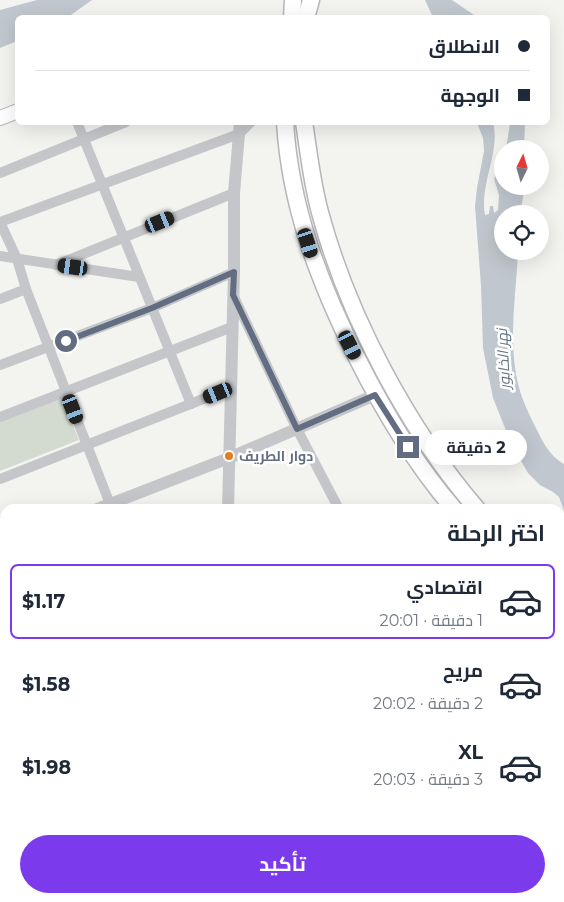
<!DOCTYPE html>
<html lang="ar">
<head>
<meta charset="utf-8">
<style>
  body { margin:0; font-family:Montserrat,Cairo,sans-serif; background:#f6f6f7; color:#1f2937; direction:rtl; height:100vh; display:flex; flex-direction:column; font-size:19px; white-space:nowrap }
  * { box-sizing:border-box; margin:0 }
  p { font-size:16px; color:#747a83 }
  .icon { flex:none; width:28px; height:28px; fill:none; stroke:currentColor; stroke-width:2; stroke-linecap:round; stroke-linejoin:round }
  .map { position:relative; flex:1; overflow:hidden; direction:ltr }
  .sheet { position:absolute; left:0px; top:504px; width:565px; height:399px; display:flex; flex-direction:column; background:#fff; border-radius:15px 15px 0 0; box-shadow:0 5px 20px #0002; direction:rtl }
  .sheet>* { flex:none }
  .banner { position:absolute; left:15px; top:15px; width:535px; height:110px; border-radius:8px; box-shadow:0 5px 20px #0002; direction:rtl; display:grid; align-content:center; height:110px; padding:0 20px; background:#fff }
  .needle { width:32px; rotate:5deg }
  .fabs { position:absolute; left:494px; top:140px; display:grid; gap:10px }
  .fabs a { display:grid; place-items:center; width:55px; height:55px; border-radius:50%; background:#fff; box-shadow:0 5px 20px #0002; font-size:25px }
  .end { position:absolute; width:22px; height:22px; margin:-11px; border:6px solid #636d82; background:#fff; box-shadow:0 0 0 2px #fff }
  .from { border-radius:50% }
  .bubble { position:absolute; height:35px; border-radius:18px; background:#fff; box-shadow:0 5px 20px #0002; font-size:16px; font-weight:700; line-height:35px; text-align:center; direction:rtl }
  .car { position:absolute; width:15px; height:30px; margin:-15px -8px; border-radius:6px; box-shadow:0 0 4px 1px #0007; background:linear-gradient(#222 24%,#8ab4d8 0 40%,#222 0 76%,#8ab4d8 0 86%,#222 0) }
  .banner b { display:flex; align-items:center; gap:18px; height:48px; font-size:19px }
  .banner b+b { border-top:1px solid #e0e1e3 }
  .banner i { width:12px; height:12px; background:#1f2937 }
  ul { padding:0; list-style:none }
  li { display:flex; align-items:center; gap:15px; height:75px; margin:0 10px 8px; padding:0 10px; border:2px solid transparent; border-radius:8px }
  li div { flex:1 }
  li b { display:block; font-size:19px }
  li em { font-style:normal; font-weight:700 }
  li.active { border-color:#7c3aed }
  li>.icon { width:45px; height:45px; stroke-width:1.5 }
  h2 { padding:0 20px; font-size:22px; line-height:60px }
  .button { display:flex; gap:10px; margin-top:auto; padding:10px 20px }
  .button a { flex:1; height:58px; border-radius:30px; background:#7c3aed; color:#fff; font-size:20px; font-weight:700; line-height:58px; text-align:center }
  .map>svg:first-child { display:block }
  .green { fill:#d3dbd1 }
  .water { fill:#c0c7ce }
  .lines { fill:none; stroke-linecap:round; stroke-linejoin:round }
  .secondary-casing { stroke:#b6b9be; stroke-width:16 }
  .trunk-casing { stroke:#b4b6ba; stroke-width:19 }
  .minor { stroke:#c4c6ca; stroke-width:10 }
  .tertiary { stroke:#c4c6ca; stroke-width:12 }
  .secondary { stroke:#fff; stroke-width:14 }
  .trunk { stroke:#fff; stroke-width:16 }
  .route { stroke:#636d82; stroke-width:6 }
  .poi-dot { fill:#e47c21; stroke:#fff; stroke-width:2 }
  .labels { text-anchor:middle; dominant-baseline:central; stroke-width:5; stroke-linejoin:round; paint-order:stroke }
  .poi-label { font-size:14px; font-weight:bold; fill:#636d82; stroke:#fff; text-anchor:start }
  .water-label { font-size:15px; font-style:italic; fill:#637486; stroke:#fff }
</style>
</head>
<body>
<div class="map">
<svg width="564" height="902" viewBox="0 0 564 902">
  <rect width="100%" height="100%" fill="#f3f4f0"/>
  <polygon class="green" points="62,397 79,440 0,471 0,422"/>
  <g class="water">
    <polygon points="37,0 92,0 68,17 18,18 17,41 0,48 0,10"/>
    <polygon points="425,0 452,0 477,17 434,17 432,15"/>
    <path d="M477,123H493C501,151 479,184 485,215L489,214L490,206H493L494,213L498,210L499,195L494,179L502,162V186H525L520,214H502V251H518C516,298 506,352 522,397C526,409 532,420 538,432C543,443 552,458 564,464V510L559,497L553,492L540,485L528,473L511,443L493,398L483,348L481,286L475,206L477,188L484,151L483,138Z"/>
    <polygon points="510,123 525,123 524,149 506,149"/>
  </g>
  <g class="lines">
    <defs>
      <polyline id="secondary" points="0,118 18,111"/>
      <g id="trunk">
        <polyline points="292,18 293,0"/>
        <polyline points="306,18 311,0"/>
        <path d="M285,122C290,206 319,282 356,356C383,410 414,463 454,509"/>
        <path d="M304,122C309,154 312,185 321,216C349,318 408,429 477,509"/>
        <polyline points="560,590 564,593"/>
        <polyline points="560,614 564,617"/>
      </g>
    </defs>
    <use href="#secondary" class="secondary-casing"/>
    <use href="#trunk" class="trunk-casing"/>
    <g class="minor">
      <polyline points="77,122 191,404"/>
      <polyline points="0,173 126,122"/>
      <polyline points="0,222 17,259 26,289 110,504"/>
      <polyline points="0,222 239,134 251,122"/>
      <polyline points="0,256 139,277"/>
      <polyline points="56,265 234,193"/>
      <polyline points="234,297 297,429 339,509"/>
      <polyline points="0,299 26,289"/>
      <polyline points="0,365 152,308 234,272"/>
      <polyline points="0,417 232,327"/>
      <polyline points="0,479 231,388"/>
      <polyline points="0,521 5,533"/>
      <polyline points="0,684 5,682"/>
      <polyline points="560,691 564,692"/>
      <polyline points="0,709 5,722"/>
      <polyline points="560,755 564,756"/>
      <polyline points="560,843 564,827"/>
      <polyline points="0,893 5,891"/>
      <polyline points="73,898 74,902"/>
      <polyline points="532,898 534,902"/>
      <polyline points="145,899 150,898"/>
      <polyline points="404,902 405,898"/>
      <polyline points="471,902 472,898"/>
      <polyline points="546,902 547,898"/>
    </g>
    <g class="tertiary">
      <polyline points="97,509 229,458 375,395"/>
      <polyline points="228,509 234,272 234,193 240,122"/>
      <polyline points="0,546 5,544"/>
      <polyline points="219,902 219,898"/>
    </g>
    <use href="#secondary" class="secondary"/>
    <use href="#trunk" class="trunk"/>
  </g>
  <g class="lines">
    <polyline class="route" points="66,341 152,308 234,272 233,295 297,429 375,395 408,447"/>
  </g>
  <circle class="poi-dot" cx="229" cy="456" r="5"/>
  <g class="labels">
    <g class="poi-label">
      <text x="239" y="456">دوار الطريف</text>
    </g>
    <g class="water-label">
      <text transform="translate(503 359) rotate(-93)">نهر الخابور</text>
    </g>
  </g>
</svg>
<div class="fabs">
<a><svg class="needle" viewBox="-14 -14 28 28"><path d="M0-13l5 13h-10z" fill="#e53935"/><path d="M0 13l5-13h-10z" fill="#747a83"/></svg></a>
<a><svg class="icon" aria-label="locate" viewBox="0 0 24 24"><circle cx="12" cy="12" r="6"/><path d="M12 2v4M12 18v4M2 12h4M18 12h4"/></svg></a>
</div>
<i class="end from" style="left:66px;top:341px"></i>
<i class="end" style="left:408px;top:447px"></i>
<div class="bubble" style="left:425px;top:430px;width:102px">2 دقيقة</div>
<i class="car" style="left:160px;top:222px;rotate:68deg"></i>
<i class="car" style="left:308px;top:243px;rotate:162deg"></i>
<i class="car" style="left:73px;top:267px;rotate:278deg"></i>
<i class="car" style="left:350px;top:345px;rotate:153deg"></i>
<i class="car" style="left:218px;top:393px;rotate:248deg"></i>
<i class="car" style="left:73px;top:409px;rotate:159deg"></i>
<div class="banner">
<b><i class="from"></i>الانطلاق</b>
<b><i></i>الوجهة</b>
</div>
<section class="sheet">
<h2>اختر الرحلة</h2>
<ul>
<li class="active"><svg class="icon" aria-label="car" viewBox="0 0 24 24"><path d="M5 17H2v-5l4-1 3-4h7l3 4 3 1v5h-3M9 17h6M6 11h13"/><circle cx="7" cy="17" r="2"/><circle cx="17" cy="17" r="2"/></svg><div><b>اقتصادي</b><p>1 دقيقة · 20:01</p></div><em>$1.17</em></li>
<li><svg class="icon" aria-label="car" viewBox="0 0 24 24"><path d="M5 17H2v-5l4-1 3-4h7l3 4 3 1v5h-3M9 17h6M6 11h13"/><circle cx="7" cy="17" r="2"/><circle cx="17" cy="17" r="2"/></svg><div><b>مريح</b><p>2 دقيقة · 20:02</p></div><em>$1.58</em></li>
<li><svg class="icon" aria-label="car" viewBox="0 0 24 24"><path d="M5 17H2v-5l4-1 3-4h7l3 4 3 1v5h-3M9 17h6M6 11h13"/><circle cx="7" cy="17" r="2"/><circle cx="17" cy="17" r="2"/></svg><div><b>XL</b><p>3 دقيقة · 20:03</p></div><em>$1.98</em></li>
</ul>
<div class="button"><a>تأكيد</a></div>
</section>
</div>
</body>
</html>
